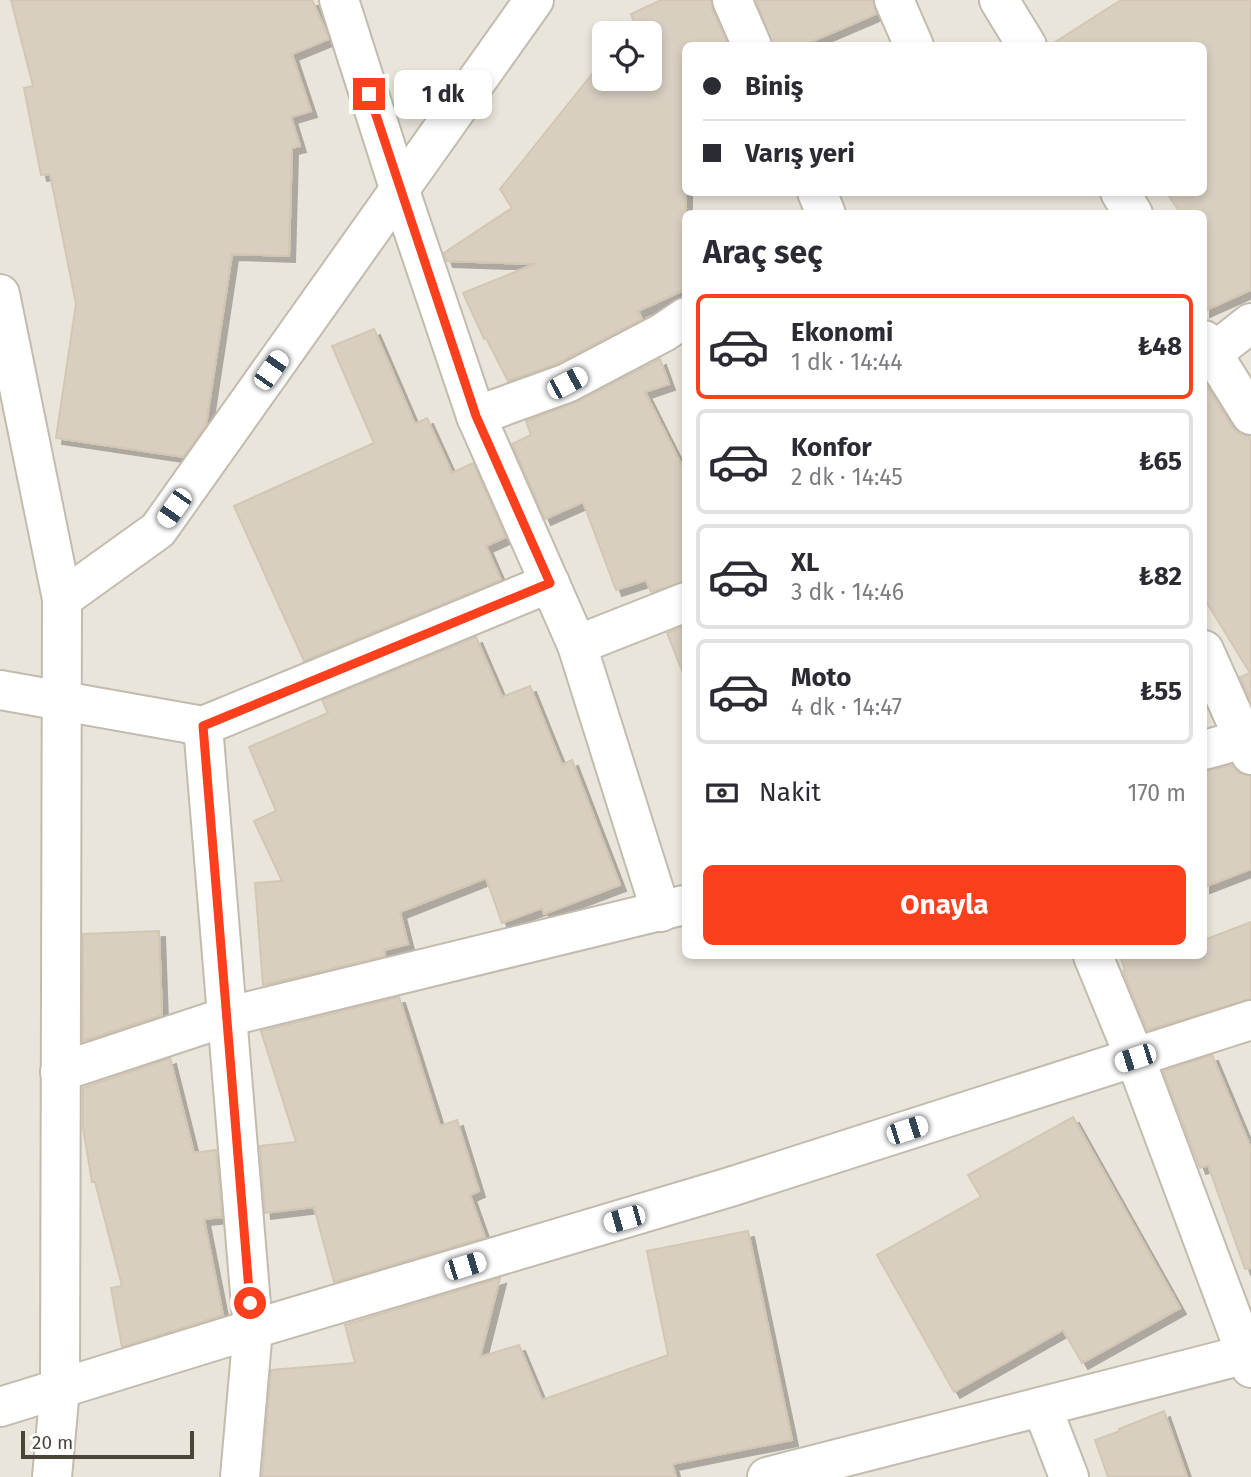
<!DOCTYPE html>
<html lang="tr">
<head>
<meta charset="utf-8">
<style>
  body { margin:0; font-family:"Fira Sans",sans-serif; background:#f7f7f7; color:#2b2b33; height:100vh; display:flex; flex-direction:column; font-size:26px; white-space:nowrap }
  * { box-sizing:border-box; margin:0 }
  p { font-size:23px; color:#7c7c81 }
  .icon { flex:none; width:38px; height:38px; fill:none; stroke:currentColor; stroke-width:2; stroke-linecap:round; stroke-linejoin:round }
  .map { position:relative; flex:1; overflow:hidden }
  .panel { position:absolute; left:682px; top:210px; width:525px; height:749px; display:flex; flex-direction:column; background:#fff; border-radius:10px; box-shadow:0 4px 10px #0003 }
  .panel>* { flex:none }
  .top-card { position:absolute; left:682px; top:42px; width:525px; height:154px; border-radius:10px; box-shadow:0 4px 10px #0003; display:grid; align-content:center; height:154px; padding:0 21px; background:#fff }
  .controls { position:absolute; left:592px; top:21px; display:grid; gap:14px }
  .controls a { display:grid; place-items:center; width:70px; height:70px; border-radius:10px; background:#fff; box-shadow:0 4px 10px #0003; font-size:35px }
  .scale { position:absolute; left:21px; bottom:18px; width:173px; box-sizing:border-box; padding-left:7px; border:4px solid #4b4439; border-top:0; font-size:19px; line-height:24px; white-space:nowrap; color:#4b4439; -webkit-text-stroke:5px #fff; paint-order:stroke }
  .end { position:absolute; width:32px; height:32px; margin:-16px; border:9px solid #fc3f1d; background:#fff; box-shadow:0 0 0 4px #fff }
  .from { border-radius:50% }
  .bubble { position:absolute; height:49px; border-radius:10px; background:#fff; box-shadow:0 4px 10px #0003; font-size:23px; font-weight:700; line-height:49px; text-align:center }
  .car { position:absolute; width:21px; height:42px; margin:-21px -10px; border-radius:9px; box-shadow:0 0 5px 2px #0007; background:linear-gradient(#fff 24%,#345 0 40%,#fff 0 76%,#345 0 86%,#fff 0) }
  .top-card b { display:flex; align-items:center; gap:24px; height:66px; font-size:26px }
  .top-card b+b { border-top:2px solid #e1e1e2 }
  .top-card i { width:18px; height:18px; background:#2b2b33 }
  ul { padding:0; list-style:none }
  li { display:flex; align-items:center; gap:21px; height:105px; margin:0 14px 10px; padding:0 7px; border:4px solid #e1e1e2; border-radius:10px }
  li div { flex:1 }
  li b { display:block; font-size:26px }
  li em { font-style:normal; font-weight:700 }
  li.active { border-color:#fc3f1d }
  li>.icon { width:63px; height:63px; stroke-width:1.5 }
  h2 { padding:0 21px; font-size:32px; line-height:84px }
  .pay { display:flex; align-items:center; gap:18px; height:77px; padding:0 21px; font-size:26px }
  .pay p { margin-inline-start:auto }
  .primary-button { display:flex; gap:14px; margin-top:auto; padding:14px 21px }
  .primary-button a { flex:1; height:80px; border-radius:10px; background:#fc3f1d; color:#fff; font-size:28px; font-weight:700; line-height:80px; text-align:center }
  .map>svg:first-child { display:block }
  .residential { fill:#eae5da; fill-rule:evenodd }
  .building { fill:#d8cfc1; stroke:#d3c7b4; stroke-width:2; filter:url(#shadow) }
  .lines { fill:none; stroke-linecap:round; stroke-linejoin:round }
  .minor-casing { stroke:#c2bbae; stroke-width:42 }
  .tertiary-casing { stroke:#c2bbae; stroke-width:42 }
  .minor { stroke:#fff; stroke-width:38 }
  .tertiary { stroke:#fff; stroke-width:38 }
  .route { stroke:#fc3f1d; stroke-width:9 }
</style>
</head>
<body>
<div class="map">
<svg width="1251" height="1477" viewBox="0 0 1251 1477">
  <defs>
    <filter id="shadow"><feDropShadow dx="6" dy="6" stdDeviation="0" flood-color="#0004"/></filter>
  </defs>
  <rect width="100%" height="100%" fill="#f6f3ec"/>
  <path class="residential" d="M0,0H1251V1477H0ZM604,33H649V79H604ZM686,46H1204V192H686ZM686,214H1204V956H686Z"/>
  <g class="building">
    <polygon points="11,0 312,0 328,36 329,39 292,54 311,111 291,117 300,146 292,148 289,256 232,254 206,425 183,457 56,438 76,304 50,174 41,175 24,88 33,86"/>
    <polygon points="661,0 711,0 712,9 727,43 721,46 686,46 686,289 638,311 642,319 558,363 508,381 486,338 484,339 463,293 535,264 447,261 444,253 512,208 500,189 604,59 604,79 649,79 649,33 625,33 634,22 631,14"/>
    <polygon points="756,0 873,0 876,14 801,46 773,46"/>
    <polygon points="1121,0 1251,0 1251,290 1204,311 1204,214 1181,214 1166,192 1204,192 1204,46 1049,46"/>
    <polygon points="374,329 415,424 427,418 452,473 473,463 506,537 486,546 501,580 304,661 234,506 374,443 332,346"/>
    <polygon points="660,359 669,384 645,392 686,474 686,581 651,592 646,580 616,590 583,502 545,519 512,444 531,435 526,421 577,402"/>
    <polygon points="1204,381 1232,427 1240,434 1249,436 1251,442 1251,701 1240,677 1250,673 1204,598"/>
    <polygon points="686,626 686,672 683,673 667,633"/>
    <polygon points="476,637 502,697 530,686 562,765 572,760 620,885 544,914 542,908 502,923 486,878 400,912 408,944 384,950 385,956 263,985 255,883 282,881 254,821 276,811 249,747 328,713 322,700"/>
    <polygon points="1232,765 1239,773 1251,776 1251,869 1204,887 1204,771"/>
    <polygon points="1251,922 1251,999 1147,1030 1123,971 1125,970 1120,956 1204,956 1204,940"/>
    <polygon points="159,931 162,1015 83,1041 83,934"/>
    <polygon points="399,997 440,1126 457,1120 479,1191 470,1195 485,1237 334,1282 314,1207 265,1213 260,1146 296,1142 261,1031"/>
    <polygon points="1212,1055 1251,1148 1251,1268 1245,1269 1208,1165 1200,1168 1163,1071"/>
    <polygon points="170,1058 194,1153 216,1150 222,1217 204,1219 223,1315 122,1347 111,1288 122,1286 95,1182 92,1182 83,1128 83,1088"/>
    <polygon points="1073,1117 1180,1308 1082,1363 1063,1330 954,1392 877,1255 981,1197 968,1175"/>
    <polygon points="748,1231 792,1440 672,1464 676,1477 262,1477 271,1370 355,1363 345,1325 500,1278 480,1357 519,1345 542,1400 668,1355 647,1251"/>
    <polygon points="1164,1411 1187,1477 1108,1477 1095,1440 1120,1431 1119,1429"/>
  </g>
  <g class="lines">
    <defs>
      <g id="minor">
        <polyline points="339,0 399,188 476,416 577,645 661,912"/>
        <polyline points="732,0 752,46"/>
        <polyline points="894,0 914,46"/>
        <polyline points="999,0 1027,46"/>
        <polyline points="817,192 826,214"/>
        <polyline points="1120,192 1133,214"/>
        <polyline points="1204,340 1251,415"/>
        <polyline points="1204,360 1251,323"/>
        <polyline points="476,416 567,383 664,332 686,317"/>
        <polyline points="577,645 686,602"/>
        <polyline points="1204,650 1251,755"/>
        <polyline points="0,690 203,726 550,583"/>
        <polyline points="203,726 253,1329 240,1477"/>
        <polyline points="1204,750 1251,737"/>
        <polyline points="1093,956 1135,1058 1251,1368"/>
        <polyline points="60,1072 226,1017 684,905"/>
        <polyline points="0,1407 253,1329 730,1187 1251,1020"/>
        <polyline points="1042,1407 1069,1477"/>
        <polyline points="767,1477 1251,1353"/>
      </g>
      <g id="tertiary">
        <polyline points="0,294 62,599 60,1388 52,1477"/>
        <polyline points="62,599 158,530 534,0"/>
      </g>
    </defs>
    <use href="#minor" class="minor-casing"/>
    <use href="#tertiary" class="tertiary-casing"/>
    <use href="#minor" class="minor"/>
    <use href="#tertiary" class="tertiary"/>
  </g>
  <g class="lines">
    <polyline class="route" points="250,1303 203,726 550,583 476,416 369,94"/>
  </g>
</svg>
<div class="controls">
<a><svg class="icon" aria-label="locate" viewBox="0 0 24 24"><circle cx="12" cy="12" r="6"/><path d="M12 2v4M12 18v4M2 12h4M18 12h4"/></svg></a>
</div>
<div class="scale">20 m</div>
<i class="end from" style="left:250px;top:1303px"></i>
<i class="end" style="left:369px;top:94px"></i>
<div class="bubble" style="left:394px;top:70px;width:98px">1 dk</div>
<i class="car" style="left:271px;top:370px;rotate:35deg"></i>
<i class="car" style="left:567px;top:383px;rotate:62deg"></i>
<i class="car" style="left:174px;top:508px;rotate:215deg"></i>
<i class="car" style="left:1135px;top:1058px;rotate:252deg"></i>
<i class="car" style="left:907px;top:1130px;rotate:72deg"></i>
<i class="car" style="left:624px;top:1219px;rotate:254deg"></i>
<i class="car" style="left:465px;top:1266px;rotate:73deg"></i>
<div class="top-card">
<b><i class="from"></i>Biniş</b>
<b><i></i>Varış yeri</b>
</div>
<section class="panel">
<h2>Araç seç</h2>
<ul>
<li class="active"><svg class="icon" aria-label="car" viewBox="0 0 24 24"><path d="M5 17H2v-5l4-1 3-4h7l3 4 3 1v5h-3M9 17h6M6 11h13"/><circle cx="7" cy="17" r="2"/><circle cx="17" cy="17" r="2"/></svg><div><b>Ekonomi</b><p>1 dk · 14:44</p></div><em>₺48</em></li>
<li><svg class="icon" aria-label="car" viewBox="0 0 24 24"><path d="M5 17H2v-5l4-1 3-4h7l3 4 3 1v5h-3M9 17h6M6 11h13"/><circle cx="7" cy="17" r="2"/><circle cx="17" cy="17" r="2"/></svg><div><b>Konfor</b><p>2 dk · 14:45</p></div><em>₺65</em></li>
<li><svg class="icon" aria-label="car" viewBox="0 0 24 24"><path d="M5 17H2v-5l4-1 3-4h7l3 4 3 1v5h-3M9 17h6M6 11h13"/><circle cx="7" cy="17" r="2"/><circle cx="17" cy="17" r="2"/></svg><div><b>XL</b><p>3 dk · 14:46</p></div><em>₺82</em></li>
<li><svg class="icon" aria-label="car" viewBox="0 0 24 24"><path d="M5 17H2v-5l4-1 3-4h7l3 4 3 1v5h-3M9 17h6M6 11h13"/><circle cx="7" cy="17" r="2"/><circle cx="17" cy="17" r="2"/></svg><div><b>Moto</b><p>4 dk · 14:47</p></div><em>₺55</em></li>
</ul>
<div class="pay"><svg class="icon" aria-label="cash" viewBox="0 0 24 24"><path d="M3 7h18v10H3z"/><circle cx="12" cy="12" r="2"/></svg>Nakit<p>170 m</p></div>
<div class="primary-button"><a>Onayla</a></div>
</section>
</div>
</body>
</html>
